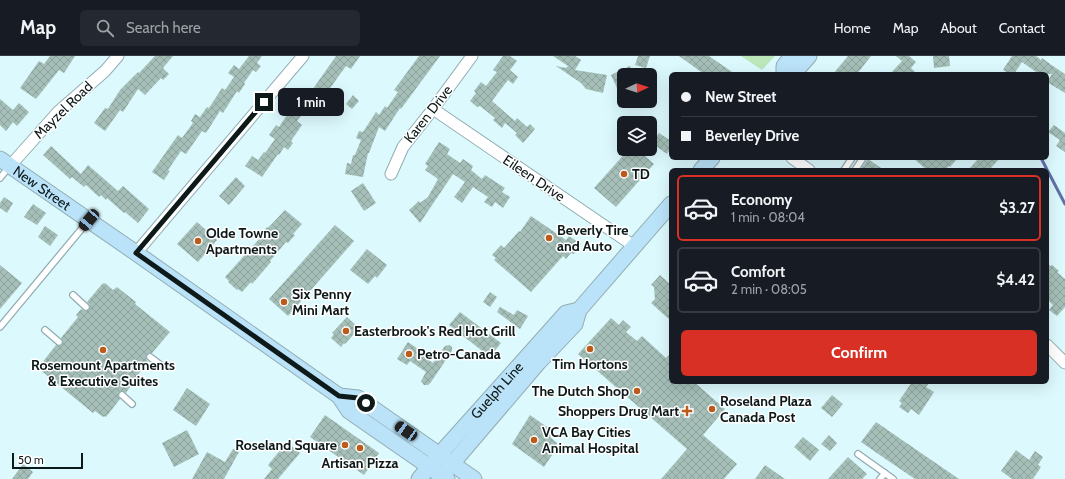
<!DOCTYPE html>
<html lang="en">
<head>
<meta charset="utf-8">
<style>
  body { margin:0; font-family:Cabin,sans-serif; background:#242831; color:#f1f3f6; height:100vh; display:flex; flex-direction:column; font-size:15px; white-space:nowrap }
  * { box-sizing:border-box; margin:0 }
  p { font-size:13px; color:#9ea1a6 }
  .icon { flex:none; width:22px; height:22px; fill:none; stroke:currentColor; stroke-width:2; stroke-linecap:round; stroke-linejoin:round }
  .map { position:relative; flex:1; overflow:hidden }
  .panel { position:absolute; left:669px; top:112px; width:380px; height:216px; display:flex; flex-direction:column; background:#171b24; border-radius:6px; box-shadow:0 4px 16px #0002 }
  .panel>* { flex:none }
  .top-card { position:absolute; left:669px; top:16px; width:380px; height:88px; border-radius:6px; box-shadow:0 4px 16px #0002; display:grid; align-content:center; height:88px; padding:0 12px; background:#171b24 }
  .needle { width:26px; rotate:86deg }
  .controls { position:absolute; left:617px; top:12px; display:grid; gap:8px }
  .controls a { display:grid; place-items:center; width:40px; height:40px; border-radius:6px; background:#171b24; box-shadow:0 4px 16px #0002; font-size:20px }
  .scale { position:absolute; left:12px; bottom:10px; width:71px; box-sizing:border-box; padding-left:4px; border:2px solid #0e191a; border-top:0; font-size:11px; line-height:14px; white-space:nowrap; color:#0e191a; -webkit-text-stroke:3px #fff; paint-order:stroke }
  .end { position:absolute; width:18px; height:18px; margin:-9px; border:5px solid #0e191a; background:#fff; box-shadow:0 0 0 2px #fff }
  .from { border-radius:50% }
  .bubble { position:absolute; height:28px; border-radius:6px; background:#171b24; box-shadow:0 4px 16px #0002; font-size:13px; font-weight:800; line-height:28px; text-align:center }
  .car { position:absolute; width:12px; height:24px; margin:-12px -6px; border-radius:5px; box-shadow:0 0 3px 1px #0007; background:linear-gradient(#222 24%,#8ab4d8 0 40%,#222 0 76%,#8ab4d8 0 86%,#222 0) }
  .top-card b { display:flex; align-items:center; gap:14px; height:38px; font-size:15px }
  .top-card b+b { border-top:1px solid #363941 }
  .top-card i { width:10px; height:10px; background:#f1f3f6 }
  ul { padding:7px 0 0; list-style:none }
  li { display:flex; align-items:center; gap:12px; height:66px; margin:0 8px 6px; padding:0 4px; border:2px solid #363941; border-radius:6px }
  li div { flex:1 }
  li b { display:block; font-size:15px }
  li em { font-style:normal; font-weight:800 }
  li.active { border-color:#d93025 }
  li>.icon { width:36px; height:36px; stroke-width:1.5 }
  .button { display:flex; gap:8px; margin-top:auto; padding:8px 12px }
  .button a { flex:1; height:46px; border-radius:6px; background:#d93025; color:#fff; font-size:16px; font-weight:800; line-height:46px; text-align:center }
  header { display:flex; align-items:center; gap:24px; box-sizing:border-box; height:56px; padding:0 20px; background:#171b24; border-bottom:1px solid #363941 }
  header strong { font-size:19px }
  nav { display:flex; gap:22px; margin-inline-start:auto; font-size:14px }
  .search { width:280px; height:36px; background:#242831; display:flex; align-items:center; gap:10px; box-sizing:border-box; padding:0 14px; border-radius:6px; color:#9ea1a6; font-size:15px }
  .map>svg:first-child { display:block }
  .green { fill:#bce7bb }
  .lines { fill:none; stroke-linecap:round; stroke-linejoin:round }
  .stream { stroke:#6071a7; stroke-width:3 }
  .building { fill:url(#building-cross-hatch) }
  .service-casing { stroke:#92adb2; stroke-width:8 }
  .minor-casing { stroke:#92adb2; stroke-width:13 }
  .secondary-casing { stroke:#92adb2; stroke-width:17 }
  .service { stroke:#fff; stroke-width:5.5 }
  .minor { stroke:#fff; stroke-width:11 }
  .secondary { stroke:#bae2f8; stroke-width:15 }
  .route { stroke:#0e191a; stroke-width:5 }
  .poi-dot { fill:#bc5a1b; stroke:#fff; stroke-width:1.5 }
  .labels { text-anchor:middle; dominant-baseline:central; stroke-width:3; stroke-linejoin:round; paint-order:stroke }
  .street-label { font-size:14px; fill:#0e191a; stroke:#fff }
  .poi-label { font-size:14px; font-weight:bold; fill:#0e191a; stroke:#fff; text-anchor:start }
</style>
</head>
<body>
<header>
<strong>Map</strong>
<div class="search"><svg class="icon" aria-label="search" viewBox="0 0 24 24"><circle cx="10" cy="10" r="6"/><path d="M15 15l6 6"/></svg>Search here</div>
<nav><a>Home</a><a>Map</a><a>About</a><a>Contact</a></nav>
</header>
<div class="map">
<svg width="1065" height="423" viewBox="0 0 1065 423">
  <defs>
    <pattern id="building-cross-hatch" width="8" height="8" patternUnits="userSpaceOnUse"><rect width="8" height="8" fill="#a5bfb8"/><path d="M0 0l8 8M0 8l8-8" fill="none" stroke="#8da49e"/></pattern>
  </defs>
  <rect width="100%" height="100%" fill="#dcf9fd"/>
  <polygon class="green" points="741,0 775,0 762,14"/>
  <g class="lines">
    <polyline class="stream" points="1041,102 1065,148"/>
  </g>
  <g class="building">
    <polygon points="50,0 75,0 64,17 59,14 36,43 20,32 39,5 44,8"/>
    <polygon points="155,0 173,0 163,12 169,18 163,24 161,22 145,39 138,33 123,56 120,54 105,75 94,67 105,52 108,53 120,34 138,16 139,17"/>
    <polygon points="249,0 262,0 257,7 261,10 256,16 253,14 244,27 245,28 239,37 237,35 223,57 220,55 206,77 202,75 186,98 181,95 168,114 170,115 164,124 152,116 178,79 182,82 193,67 191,65 195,58 200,61 207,51 209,52 222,32 225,34 234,21 228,17 234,9 239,13"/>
    <polygon points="336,0 360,0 351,13 346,10 318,49 321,51 316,58 313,56 312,57 301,50"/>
    <polygon points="419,0 440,0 401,53 400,52 385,75 379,71 369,97 368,97 363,121 345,118 347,107 351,108 353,99 355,99 361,84 356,82 359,75 363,76 376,56 379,59 385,50 387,52 398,36 394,34"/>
    <polygon points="503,0 510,0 517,5 510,14 518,21 513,28 508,24 492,45 515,65 517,62 527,71 530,68 535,73 523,87 515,79 517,77 505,67 502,72 493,64 495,62 480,50 477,51 470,45 476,37 474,35 481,26 486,30 497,16 493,14"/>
    <polygon points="553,0 575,0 581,4 575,14 607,19 603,37 586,33 581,27 556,10 566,12 568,10"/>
    <polygon points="638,0 650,0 646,12 635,9"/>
    <polygon points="679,0 709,0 735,18 704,18"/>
    <polygon points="848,0 871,0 857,18 833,18"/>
    <polygon points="896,0 909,0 916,6 911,12 917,18 890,18 902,5"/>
    <polygon points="933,0 949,0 950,10 934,12"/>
    <polygon points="1012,0 1036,0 1041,4 1042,2 1053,10 1065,18 1065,37 1047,26 1052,18 1039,18 1022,6 1014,18 1009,18 1003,14"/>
    <polygon points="630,10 634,19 624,19 624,29 617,32 611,19"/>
    <polygon points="353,39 359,45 352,53 346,48"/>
    <polygon points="0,43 13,54 19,47 29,56 17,70 13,66 6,75 0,69"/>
    <polygon points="293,50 303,57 297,65 302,69 291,85 293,87 288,94 284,91 279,99 278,98 262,121 245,110 252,100 258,104 264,96 265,97 275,83 269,79 276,69 279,71"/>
    <polygon points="1054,69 1065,77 1065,96 1056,90 1060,84 1048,76"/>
    <polygon points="659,77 671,85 671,92 667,98 652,87"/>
    <polygon points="439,86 450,93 447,98 460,107 463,103 473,110 471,114 482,123 485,119 505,132 502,136 510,141 503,152 495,146 492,151 484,146 488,141 473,131 462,147 454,141 465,126 453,118 420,167 409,154 419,145 420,147 428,141 438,123 425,114 428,110 425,108"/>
    <polygon points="51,90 81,118 88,109 118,135 123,130 149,153 138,167 125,156 124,157 107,142 106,144 101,139 99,141 86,129 84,131 72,121 70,123 43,99"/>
    <polygon points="629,93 637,93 654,108 616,151 594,132"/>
    <polygon points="913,102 958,102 950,111 949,110 945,114 927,114"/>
    <polygon points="979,102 1000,102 989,114 968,114"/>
    <polygon points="868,103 884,114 860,114"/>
    <polygon points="236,121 245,130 229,149 219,140"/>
    <polygon points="363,127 376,147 364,155 351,135"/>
    <polygon points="4,141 13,147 7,157 0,152 0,147"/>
    <polygon points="33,148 46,157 37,169 24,161"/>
    <polygon points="285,154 302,168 293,178 295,179 288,187 286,186 270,205 271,206 252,228 251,226 242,236 238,233 237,234 228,226 229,225 225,221 261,181 259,180 267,171 268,172"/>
    <polygon points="531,160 566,184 569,180 581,188 574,198 571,197 566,203 563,200 531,236 494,204 496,202 492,199 501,189 504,192 519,175 520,176"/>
    <polygon points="197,166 217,184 198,206 177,188"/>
    <polygon points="335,169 354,185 288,260 269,243"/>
    <polygon points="45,170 58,179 50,190 38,181"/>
    <polygon points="367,193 387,209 377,222 375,220 368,228 350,214"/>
    <polygon points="1047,207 1050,210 1052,209 1059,215 1057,216 1065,223 1065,251 1057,260 1049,254 1053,249 1047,243"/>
    <polygon points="0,209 22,227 0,253"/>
    <polygon points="660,219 671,229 671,265 651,247 655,243 654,231 651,229"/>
    <polygon points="103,227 104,228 105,227 113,234 117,231 136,246 135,248 170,276 152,297 147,298 146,302 148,306 131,327 132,328 126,337 122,335 119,336 118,340 120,343 106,361 104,360 103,361 95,355 93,357 38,312 56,289 60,290 62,288 63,285 61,282 78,261 76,259 81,253 85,255 89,254 90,249 87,246"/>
    <polygon points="490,236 497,241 490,251 483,246"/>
    <polygon points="500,251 514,259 517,254 528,260 520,273 497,256"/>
    <polygon points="460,256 501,287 490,301 449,269"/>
    <polygon points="347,261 359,272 345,288 344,287 341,291 331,282 334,278 332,277"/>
    <polygon points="611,262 619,269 623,264 631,271 626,276 637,285 642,280 666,302 671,297 671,326 694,326 725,353 703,379 737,408 724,423 661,423 687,393 578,298"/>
    <polygon points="408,286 418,293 416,295 433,307 445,290 449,289 452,291 452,295 431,326 428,329 424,329 421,325 426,316 410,305 407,309 397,303"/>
    <polygon points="912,326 930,326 926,331 934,336 919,359 911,353 908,357 899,351 902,347 899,345"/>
    <polygon points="187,332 210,348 196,370 173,354"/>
    <polygon points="832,339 843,348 832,361 821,352"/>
    <polygon points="325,359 379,397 364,419 310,381"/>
    <polygon points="530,359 554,376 550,381 557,387 556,389 558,390 544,411 512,388"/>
    <polygon points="876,366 924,399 959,423 915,423 887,404 861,386"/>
    <polygon points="187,374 199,398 174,411 162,387"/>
    <polygon points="829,379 837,387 830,395 821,388"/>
    <polygon points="803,381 819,394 810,405 794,391"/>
    <polygon points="287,386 300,397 278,423 264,423 272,413 268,409"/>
    <polygon points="233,393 239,396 224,423 192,423 207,396 225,406"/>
    <polygon points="1016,394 1029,404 1035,395 1043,401 1038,409 1041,411 1033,423 1012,423 1001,415"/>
    <polygon points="848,401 867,418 862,423 828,423"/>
    <polygon points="23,408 33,416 28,423 12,423"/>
    <polygon points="765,409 785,423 755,423"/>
  </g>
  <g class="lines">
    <defs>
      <g id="service">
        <polyline points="844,114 852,102"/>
        <polyline points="855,114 863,102"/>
        <polyline points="0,122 9,111"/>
        <polyline points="73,239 86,251"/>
        <polyline points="0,271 89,164"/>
        <polyline points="45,274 59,286"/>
        <polyline points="150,301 162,310"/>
        <polyline points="122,339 132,348"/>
        <polyline points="858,398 893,423"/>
        <polyline points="880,423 885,417"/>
      </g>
      <g id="minor">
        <polyline points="433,53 634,190"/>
        <polyline points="792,102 809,114"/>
        <polyline points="10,110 58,56 105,15 118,0"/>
        <polyline points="391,118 403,91 433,53 472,0"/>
        <polyline points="136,197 303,0"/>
        <polyline points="1047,289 1065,307"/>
      </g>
      <g id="secondary">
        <polyline points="784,18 784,10 792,0"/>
        <polyline points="793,18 809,0"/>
        <path id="s1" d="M0,103L136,197L339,340L349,355L447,423"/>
        <polyline points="701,114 712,102"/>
        <polyline points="339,340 358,342 474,423"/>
        <path id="s2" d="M419,423L440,398L566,257L579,254"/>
        <polyline points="439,423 538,307 575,268 579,254 671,148"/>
      </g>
    </defs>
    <use href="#service" class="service-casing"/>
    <use href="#minor" class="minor-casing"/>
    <use href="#secondary" class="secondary-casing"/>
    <use href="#service" class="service"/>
    <use href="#minor" class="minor"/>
    <use href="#secondary" class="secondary"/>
  </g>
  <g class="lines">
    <polyline class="route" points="264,46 136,197 339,340 358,342 366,347"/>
  </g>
  <g class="poi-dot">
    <circle cx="624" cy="118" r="4"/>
    <circle cx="549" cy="182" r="4"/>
    <circle cx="198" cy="185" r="4"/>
    <circle cx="284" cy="246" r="4"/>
    <circle cx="346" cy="275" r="4"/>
    <circle cx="590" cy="293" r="4"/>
    <circle cx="103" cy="294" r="4"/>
    <circle cx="409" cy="298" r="4"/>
    <circle cx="637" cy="335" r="4"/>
    <circle cx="712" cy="353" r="4"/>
    <path d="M685 349h4v4h4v4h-4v4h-4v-4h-4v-4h4z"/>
    <circle cx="534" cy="384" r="4"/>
    <circle cx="345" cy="389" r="4"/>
    <circle cx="360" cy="392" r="4"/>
  </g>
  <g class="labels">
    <g class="street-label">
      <text transform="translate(63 54) rotate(-44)">Mayzel Road</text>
      <text transform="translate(428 58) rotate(-52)">Karen Drive</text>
      <text transform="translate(534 122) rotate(34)">Eileen Drive</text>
      <text stroke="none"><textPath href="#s1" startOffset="51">New Street</textPath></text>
      <text stroke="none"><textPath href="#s2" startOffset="118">Guelph Line</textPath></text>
    </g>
    <g class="poi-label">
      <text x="632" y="118">TD</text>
      <text x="557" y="174">Beverly Tire<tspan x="557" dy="16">and Auto</tspan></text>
      <text x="206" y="177">Olde Towne<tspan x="206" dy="16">Apartments</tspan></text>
      <text x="292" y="238">Six Penny<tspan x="292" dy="16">Mini Mart</tspan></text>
      <text x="354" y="275">Easterbrook's Red Hot Grill</text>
      <text x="417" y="298">Petro-Canada</text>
      <text x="590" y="308" text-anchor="middle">Tim Hortons</text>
      <text x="103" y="309" text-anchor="middle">Rosemount Apartments<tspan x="103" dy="16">&amp; Executive Suites</tspan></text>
      <text x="629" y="335" text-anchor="end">The Dutch Shop</text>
      <text x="720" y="345">Roseland Plaza<tspan x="720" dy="16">Canada Post</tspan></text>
      <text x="679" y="355" text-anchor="end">Shoppers Drug Mart</text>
      <text x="542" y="376">VCA Bay Cities<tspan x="542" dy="16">Animal Hospital</tspan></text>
      <text x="337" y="389" text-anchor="end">Roseland Square</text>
      <text x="360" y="407" text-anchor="middle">Artisan Pizza</text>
    </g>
  </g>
</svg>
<div class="controls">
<a><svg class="needle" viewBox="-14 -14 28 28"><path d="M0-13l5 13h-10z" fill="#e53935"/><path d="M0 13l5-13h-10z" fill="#9ea1a6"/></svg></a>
<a><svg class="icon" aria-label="layers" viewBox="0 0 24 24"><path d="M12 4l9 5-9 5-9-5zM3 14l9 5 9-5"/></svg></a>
</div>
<div class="scale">50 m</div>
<i class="end from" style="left:366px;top:347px"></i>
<i class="end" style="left:264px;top:46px"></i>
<div class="bubble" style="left:278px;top:32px;width:66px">1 min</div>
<i class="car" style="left:89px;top:164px;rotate:220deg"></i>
<i class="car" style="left:406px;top:375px;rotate:304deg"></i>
<div class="top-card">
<b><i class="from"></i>New Street</b>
<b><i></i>Beverley Drive</b>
</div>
<section class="panel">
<ul>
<li class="active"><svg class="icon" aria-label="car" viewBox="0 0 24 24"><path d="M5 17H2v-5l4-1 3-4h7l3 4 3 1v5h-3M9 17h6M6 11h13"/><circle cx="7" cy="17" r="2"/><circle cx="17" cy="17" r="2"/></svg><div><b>Economy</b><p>1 min · 08:04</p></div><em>$3.27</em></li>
<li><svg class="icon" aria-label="car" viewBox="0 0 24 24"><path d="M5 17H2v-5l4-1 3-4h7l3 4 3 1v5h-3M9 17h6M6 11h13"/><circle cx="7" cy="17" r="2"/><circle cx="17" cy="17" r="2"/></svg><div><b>Comfort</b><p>2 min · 08:05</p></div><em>$4.42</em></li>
</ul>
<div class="button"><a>Confirm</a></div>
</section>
</div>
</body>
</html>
